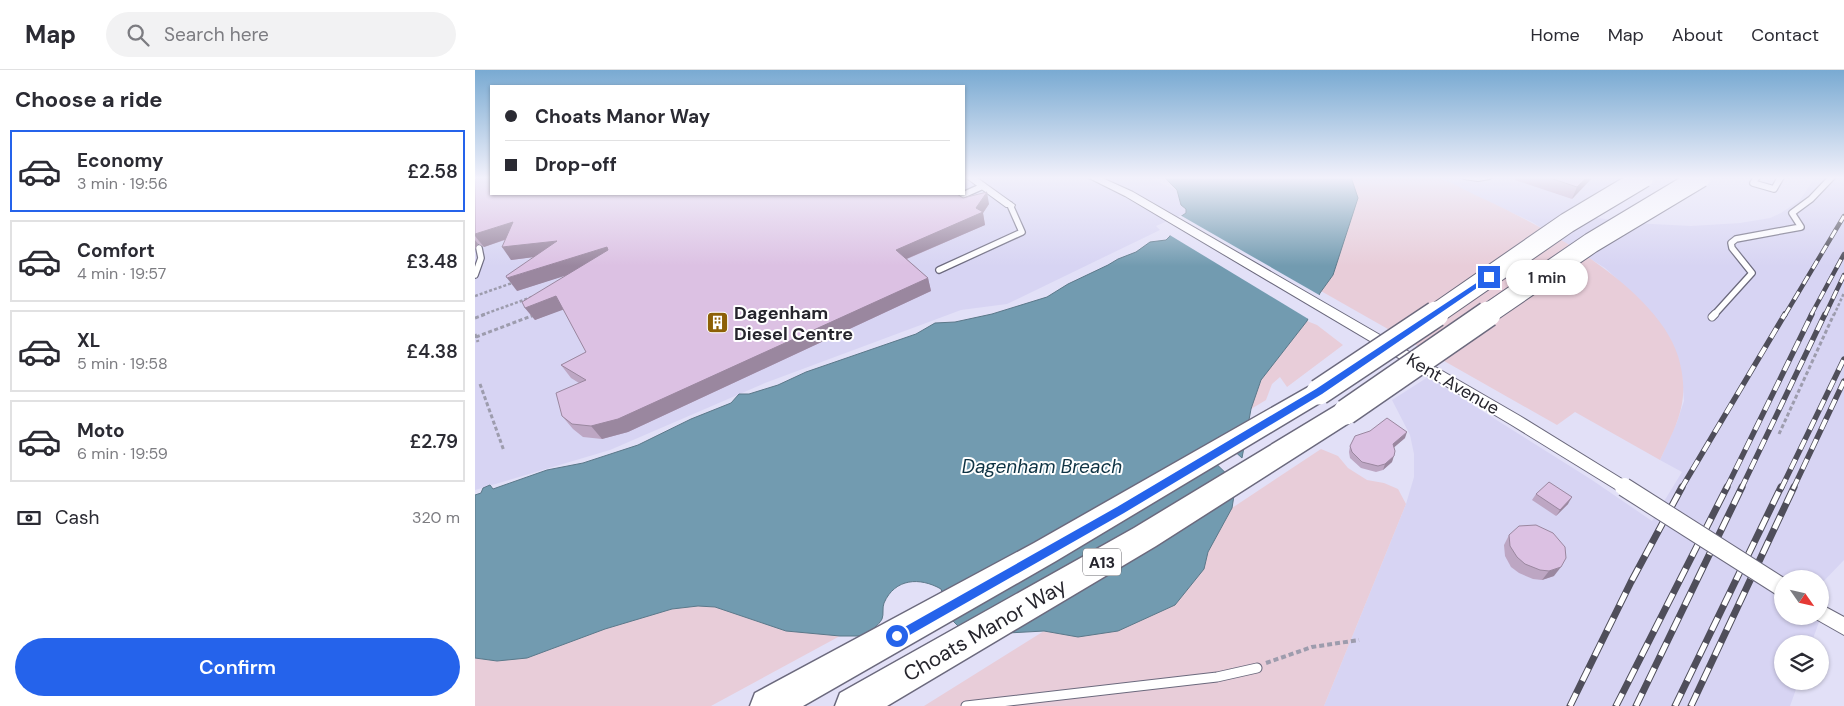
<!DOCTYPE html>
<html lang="en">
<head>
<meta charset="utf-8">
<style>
  body { margin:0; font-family:"DM Sans",sans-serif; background:#f2f2f3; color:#2b2b33; height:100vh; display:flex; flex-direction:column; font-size:19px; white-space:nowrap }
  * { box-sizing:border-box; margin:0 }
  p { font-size:16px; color:#7c7c81 }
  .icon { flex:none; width:28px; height:28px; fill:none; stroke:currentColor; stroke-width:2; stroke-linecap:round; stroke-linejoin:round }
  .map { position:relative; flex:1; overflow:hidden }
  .drawer { display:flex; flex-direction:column; background:#fff; width:475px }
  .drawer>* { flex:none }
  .banner { position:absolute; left:15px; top:15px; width:475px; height:110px; border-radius:0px; box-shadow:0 1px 4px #0004; display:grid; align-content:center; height:110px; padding:0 15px; background:#fff }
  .needle { width:32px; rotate:124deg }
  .fabs { position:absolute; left:1299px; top:500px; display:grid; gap:10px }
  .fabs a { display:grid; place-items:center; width:55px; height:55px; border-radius:50%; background:#fff; box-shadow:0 1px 4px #0004; font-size:25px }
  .end { position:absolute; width:22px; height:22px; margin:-11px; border:6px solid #2563eb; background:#fff; box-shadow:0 0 0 2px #fff }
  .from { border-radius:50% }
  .bubble { position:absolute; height:35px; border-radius:18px; background:#fff; box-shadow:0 1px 4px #0004; font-size:16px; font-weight:600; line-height:35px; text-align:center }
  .banner b { display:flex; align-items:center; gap:18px; height:48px; font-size:19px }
  .banner b+b { border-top:1px solid #e1e1e2 }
  .banner i { width:12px; height:12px; background:#2b2b33 }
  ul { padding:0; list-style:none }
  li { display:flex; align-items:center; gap:15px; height:82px; margin:0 10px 8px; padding:0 5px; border:2px solid #e1e1e2; border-radius:0px }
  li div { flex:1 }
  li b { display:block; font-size:19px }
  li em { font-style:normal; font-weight:600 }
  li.on { border-color:#2563eb }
  li>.icon { width:45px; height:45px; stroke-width:1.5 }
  h2 { padding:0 15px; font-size:22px; line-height:60px }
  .pay { display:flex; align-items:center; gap:12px; height:55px; padding:0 15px; font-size:19px }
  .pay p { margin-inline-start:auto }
  .action { display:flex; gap:10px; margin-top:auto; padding:10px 15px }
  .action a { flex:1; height:58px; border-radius:30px; background:#2563eb; color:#fff; font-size:20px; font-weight:600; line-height:58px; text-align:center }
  header { display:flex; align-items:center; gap:30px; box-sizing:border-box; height:70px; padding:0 25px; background:#fff; border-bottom:1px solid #e1e1e2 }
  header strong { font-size:24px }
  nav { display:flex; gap:28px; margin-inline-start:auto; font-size:18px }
  .search { width:350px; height:45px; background:#f2f2f3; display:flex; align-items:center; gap:12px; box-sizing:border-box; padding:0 18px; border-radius:28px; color:#7c7c81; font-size:19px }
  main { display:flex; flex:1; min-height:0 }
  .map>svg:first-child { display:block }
  .built { fill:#d7d4f3 }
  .green { fill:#e8cdd9 }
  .water { fill:#729bb0; stroke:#5b7889 }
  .pier { fill:#e2e0f7 }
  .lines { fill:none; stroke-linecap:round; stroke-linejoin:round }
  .lane-far2-casing { stroke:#6b697d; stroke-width:8 }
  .lane-far1-casing { stroke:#6b697d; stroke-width:9 }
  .lane-casing { stroke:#6b697d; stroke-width:11 }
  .street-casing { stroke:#6b697d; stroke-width:2 }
  .highway-casing { stroke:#6b697d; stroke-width:3 }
  .path-far2 { stroke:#9d9cad; stroke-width:2.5; stroke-dasharray:3 2; stroke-linecap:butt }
  .path-far1 { stroke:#9d9cad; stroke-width:3; stroke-dasharray:4 2.5; stroke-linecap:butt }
  .path { stroke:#9d9cad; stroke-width:4; stroke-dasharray:5 3; stroke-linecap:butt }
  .lane-far2 { stroke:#fff; stroke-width:5.5 }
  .lane-far1 { stroke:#fff; stroke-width:7 }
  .lane { stroke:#fff; stroke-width:9 }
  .street { fill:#fff; fill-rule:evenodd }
  .highway { fill:#fff; fill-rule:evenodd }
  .rail-far2-casing { stroke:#4f4e5a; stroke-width:4.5 }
  .rail-far1-casing { stroke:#4f4e5a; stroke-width:5.5 }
  .rail-casing { stroke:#4f4e5a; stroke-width:7 }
  .rail-far2 { stroke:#fff; stroke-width:3; stroke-dasharray:9; stroke-linecap:butt }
  .rail-far1 { stroke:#fff; stroke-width:4; stroke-dasharray:11; stroke-linecap:butt }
  .rail { stroke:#fff; stroke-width:5; stroke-dasharray:14; stroke-linecap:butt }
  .street-bridge-far1-casing { stroke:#6b697d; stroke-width:16; stroke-linecap:butt }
  .street-bridge-casing { stroke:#6b697d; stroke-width:20; stroke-linecap:butt }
  .highway-bridge-far1-casing { stroke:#6b697d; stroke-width:22; stroke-linecap:butt }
  .highway-bridge-casing { stroke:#6b697d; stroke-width:28; stroke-linecap:butt }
  .street-bridge-far1 { stroke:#fff; stroke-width:14 }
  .street-bridge { stroke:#fff; stroke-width:18 }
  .highway-bridge-far1 { stroke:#fff; stroke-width:20 }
  .highway-bridge { stroke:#fff; stroke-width:25 }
  .wall { fill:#bda6c3 }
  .shaded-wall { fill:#9a879f }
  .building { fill:#dcc1e3; stroke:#9a879f }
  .route { fill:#2563eb }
  .labels { text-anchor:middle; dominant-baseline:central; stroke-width:4; stroke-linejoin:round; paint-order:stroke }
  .shield { fill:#fff; stroke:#67666c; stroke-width:1 }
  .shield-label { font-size:16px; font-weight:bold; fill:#26252d }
  .poi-label { font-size:18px; font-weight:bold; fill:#26252d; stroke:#fff; text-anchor:start }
  .street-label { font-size:18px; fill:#26252d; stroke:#fff }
  .water-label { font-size:19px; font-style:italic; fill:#0e3344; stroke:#fff }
  .near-street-label { font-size:21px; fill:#26252d; stroke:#fff }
</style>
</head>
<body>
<header>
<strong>Map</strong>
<div class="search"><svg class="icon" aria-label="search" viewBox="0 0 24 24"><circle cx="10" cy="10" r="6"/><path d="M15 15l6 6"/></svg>Search here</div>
<nav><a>Home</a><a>Map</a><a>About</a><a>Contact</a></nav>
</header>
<main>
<section class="drawer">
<h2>Choose a ride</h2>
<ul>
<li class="on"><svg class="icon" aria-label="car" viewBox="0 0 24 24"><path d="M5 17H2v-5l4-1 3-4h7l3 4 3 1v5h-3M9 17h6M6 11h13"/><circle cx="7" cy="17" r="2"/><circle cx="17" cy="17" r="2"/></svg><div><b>Economy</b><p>3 min · 19:56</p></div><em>£2.58</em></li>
<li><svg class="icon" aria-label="car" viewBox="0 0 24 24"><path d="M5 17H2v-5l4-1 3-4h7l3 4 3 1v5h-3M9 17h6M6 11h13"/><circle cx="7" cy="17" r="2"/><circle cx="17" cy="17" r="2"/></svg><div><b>Comfort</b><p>4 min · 19:57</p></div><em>£3.48</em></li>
<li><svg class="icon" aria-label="car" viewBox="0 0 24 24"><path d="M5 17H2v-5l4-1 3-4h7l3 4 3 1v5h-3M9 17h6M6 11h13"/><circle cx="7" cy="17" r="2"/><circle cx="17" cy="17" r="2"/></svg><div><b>XL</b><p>5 min · 19:58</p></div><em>£4.38</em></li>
<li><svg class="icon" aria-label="car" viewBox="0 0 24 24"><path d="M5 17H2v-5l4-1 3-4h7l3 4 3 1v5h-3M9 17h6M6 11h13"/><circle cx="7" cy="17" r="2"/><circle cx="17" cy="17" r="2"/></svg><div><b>Moto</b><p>6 min · 19:59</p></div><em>£2.79</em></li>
</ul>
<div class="pay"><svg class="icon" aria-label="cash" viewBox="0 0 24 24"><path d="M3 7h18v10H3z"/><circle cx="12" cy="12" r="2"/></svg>Cash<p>320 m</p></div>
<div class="action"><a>Confirm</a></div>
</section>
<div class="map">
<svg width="1369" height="636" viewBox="0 0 1369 636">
  <rect width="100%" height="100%" fill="#e2e0f7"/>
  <g class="built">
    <polygon points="0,107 16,124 489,124 489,107 671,107 702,120 706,135 711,139 711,143 681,156 685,160 532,234 486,240 290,313 135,380 0,420"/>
    <polygon points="960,107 1154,107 1094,144 1159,153 1216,156 1265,153 1295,148 1306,143 1325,130 1340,107 1369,107 1369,490 1345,515 1345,509 1308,509 1308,546 1343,546 1344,552 1336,574 1308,574 1308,611 1324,611 1315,636 849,636 931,434 939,407 939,384 935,365 917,330 953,307 1117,410 1177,451 1207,402 1185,390 1202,352 1209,331 1207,305 1167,232 1130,198 1057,152"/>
  </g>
  <g class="green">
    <path d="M876,107C894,107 913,107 932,107C941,107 950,106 959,107C972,109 988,119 1000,125C1063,153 1181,216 1203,286C1216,330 1203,351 1185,390L1100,342L1082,355L846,221L858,205L883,128Z"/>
    <polygon points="832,251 842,255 868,275 812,317 805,307 797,314 791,330 776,339 786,310"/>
    <polygon points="846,379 863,386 873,398 892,410 909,413 923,419 931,434 849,636 449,636 569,561 603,567 729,499 733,482 757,438"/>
    <polygon points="223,536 240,537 311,561 365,566 236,636 0,636 0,588 22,591 52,588 130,559 197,539"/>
  </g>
  <path class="water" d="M689,107H876L883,128L858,205L845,223L832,251L786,310L776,339L767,388L744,367L726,379L761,413L757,438L733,482L729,499L700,535L643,561L603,567L569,561L497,565L484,557L477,550L466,519C445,507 420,508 409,533C407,538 409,544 407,549C404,555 395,561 390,566H365L311,561L240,537L223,536L197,539L130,559L52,588L22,591L0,588V425L6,423L8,418L15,415L18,419L72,400L108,393L163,375L216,349L256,333L264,324H274L303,315L331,302L441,264L460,253L480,252L517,244L572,227L593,214L633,195L643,189L661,182L675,172L691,170L695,166L705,147L711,143V139L706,135L702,120Z"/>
  <polygon class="pier" points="705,145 846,226 835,250 693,164"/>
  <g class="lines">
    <defs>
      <g id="lane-far2">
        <polyline points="1282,107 1278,113 1299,119 1306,107"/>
        <polyline points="477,130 508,116"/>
        <polyline points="464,200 547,162 535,135"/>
        <polyline points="0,205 6,188 4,178"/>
        <polyline points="1239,245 1277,203 1257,178 1256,173 1261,169 1326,157 1317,143 1336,129 1357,107"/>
      </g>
      <polyline id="lane-far1" points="1237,247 1240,244"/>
      <polyline id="lane" points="491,636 742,607 782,598"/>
      <g id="street">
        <polygon points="490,107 501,107 540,135 539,137 531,137"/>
        <polygon points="612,107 625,107 658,122 1045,346 1152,412 1155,416 1152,420 1147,422 1142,420 1035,354 650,126"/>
        <polygon points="987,107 1017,107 1015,109 1003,111 989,109"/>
        <polygon points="1345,534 1369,547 1369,565 1339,548 1338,546 1345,546"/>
      </g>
      <g id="highway">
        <polygon points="844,313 853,316 857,322 853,328 581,491 328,636 275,636 280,623 559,473 835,316"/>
        <polygon points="871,333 880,335 884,342 880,349 681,476 412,636 360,636 365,623 659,458 862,335"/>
      </g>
    </defs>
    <use href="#lane-far2" class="lane-far2-casing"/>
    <use href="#lane-far1" class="lane-far1-casing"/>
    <use href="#lane" class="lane-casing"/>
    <use href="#street" class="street-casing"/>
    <use href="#highway" class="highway-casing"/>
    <g class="path-far2">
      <polyline points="0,226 40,212"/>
      <polyline points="7,245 57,227"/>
      <polyline points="1359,245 1369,223"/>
    </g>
    <g class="path-far1">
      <polyline points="0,248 11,244"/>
      <polyline points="0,264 3,272"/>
      <polyline points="1,267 59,245"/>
      <polyline points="5,314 29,381"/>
      <polyline points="1304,364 1359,244"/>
    </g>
    <polyline class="path" points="791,593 837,577 884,570"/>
    <use href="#lane-far2" class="lane-far2"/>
    <use href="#lane-far1" class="lane-far1"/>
    <use href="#lane" class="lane"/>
    <use href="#street" class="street"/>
    <use href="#highway" class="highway"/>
    <defs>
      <g id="rail-far2">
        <polyline points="1310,245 1369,146"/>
        <polyline points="1336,245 1369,184"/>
        <polyline points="1350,245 1369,205"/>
      </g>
      <g id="rail-far1">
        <polyline points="1206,419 1310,244"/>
        <polyline points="1251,419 1337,244"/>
        <polyline points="1266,419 1350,244"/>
        <polyline points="1306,419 1369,289"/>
        <polyline points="1318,419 1369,311"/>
      </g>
      <g id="rail">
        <polyline points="1095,636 1156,512 1207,417"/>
        <polyline points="1141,636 1252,417"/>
        <polyline points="1161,636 1267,417"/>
        <polyline points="1200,636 1306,417"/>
        <polyline points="1216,636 1319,417"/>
      </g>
    </defs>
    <use href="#rail-far2" class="rail-far2-casing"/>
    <use href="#rail-far1" class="rail-far1-casing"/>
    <use href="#rail" class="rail-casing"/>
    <use href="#rail-far2" class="rail-far2"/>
    <use href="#rail-far1" class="rail-far1"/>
    <use href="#rail" class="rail"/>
    <defs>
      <polyline id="street-bridge-far1" points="1147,416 1151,419"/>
      <polyline id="street-bridge" points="1149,417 1308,518"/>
      <g id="highway-bridge-far1">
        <polyline points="959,245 1092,153 1169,107"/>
        <polyline points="1011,245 1116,173 1226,107"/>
      </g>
      <g id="highway-bridge">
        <polyline points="844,322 961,244"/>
        <polyline points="871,342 1013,244"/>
      </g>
    </defs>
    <use href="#street-bridge-far1" class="street-bridge-far1-casing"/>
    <use href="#street-bridge" class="street-bridge-casing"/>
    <use href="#highway-bridge-far1" class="highway-bridge-far1-casing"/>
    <use href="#highway-bridge" class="highway-bridge-casing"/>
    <use href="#street-bridge-far1" class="street-bridge-far1"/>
    <use href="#street-bridge" class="street-bridge"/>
    <use href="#highway-bridge-far1" class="highway-bridge-far1"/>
    <use href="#highway-bridge" class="highway-bridge"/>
  </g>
  <g class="wall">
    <polygon points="0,107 488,128 514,134 508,143 510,155 432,189 453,208 456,221 153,362 127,369 108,367 98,359 87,346 104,313 96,308 86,295 111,282 88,239 60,250 50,238 91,205 42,221 58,187 36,190 30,170 9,177 3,174 0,179"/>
    <polygon points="1040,107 1118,107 1097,129 1040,110"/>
    <polygon points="930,368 919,377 917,392 908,400 901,402 886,398 875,388 874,382 875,376"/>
    <polygon points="1061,424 1093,434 1081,446 1057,430"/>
    <polygon points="1061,455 1079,506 1067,510 1058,509 1044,503 1036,497 1030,486 1029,475 1034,465"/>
  </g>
  <g class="shaded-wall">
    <polygon points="1112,107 1118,107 1097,129 1102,117"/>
    <polygon points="512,122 514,134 508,143 510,155 424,192 421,180"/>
    <polygon points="38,152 46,164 9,177 0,166 0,164"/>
    <polygon points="0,170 3,174 0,179"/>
    <polygon points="82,171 91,183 36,190 27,177"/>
    <polygon points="132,177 140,190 42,221 32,208"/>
    <polygon points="453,208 456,221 153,362 127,369 116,356"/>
    <polygon points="81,226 90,239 60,250 50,238"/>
    <polygon points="932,362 930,368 916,380 918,374"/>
    <polygon points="919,386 917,392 908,400 910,394"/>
    <polygon points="1097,427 1093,434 1081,446 1085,440"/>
    <polygon points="1086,497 1079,506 1067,510 1074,501"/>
  </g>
  <g class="building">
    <polygon points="0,107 16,107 16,124 482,124 488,128 512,122 501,138 508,142 421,180 453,208 143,349 116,356 97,354 87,346 81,323 111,310 86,295 111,282 81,226 50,238 47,232 133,180 132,177 32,208 31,206 82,171 27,177 38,152 0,164"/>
    <polygon points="1072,107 1112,107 1102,117"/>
    <polygon points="912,348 932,362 918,374 920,381 919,386 910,394 903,396 887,392 877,382 875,376 880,366 895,361"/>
    <polygon points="1074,412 1097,427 1085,440 1061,424"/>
    <polygon points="1061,455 1078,463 1090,477 1091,488 1086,497 1074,501 1065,500 1050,494 1042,487 1035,476 1034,465 1044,456"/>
  </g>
  <linearGradient id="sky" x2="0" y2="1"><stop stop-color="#79aad2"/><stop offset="0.55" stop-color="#f2f1fb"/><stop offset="1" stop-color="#f2f1fb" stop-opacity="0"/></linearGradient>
  <rect width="1369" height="196" fill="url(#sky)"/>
  <polygon class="route" points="1012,206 1018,207 847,324 649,443 426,570 419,570 417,566 419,563 642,437 841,319"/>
  <defs>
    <symbol id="building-square" viewBox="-11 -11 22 22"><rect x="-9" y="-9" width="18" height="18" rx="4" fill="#8d6007" stroke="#fff"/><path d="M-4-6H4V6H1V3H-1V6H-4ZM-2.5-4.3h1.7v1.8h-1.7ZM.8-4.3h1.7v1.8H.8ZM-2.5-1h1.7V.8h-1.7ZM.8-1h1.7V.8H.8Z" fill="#fff"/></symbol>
  </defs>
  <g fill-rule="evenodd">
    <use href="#building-square" x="230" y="240" width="25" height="25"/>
  </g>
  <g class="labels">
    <rect class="shield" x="608" y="478.5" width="38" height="27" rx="4"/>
    <g class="shield-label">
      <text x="627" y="492">A13</text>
    </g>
    <g class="poi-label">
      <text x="259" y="243">Dagenham<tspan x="259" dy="21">Diesel Centre</tspan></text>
    </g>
    <g class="street-label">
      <text transform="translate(978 314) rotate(30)">Kent Avenue</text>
    </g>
    <g class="water-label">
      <text x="567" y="396">Dagenham Breach</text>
    </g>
    <g class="near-street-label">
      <text transform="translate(510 560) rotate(-30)">Choats Manor Way</text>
    </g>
  </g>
</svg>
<div class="fabs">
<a><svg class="needle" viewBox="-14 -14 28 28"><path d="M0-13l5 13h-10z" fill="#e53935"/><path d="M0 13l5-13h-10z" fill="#7c7c81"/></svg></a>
<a><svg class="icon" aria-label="layers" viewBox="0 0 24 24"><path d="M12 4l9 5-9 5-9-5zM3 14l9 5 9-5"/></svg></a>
</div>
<i class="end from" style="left:422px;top:566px"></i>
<i class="end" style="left:1014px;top:207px"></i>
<div class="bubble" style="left:1031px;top:190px;width:82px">1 min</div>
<div class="banner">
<b><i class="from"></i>Choats Manor Way</b>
<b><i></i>Drop-off</b>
</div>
</div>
</main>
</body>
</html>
